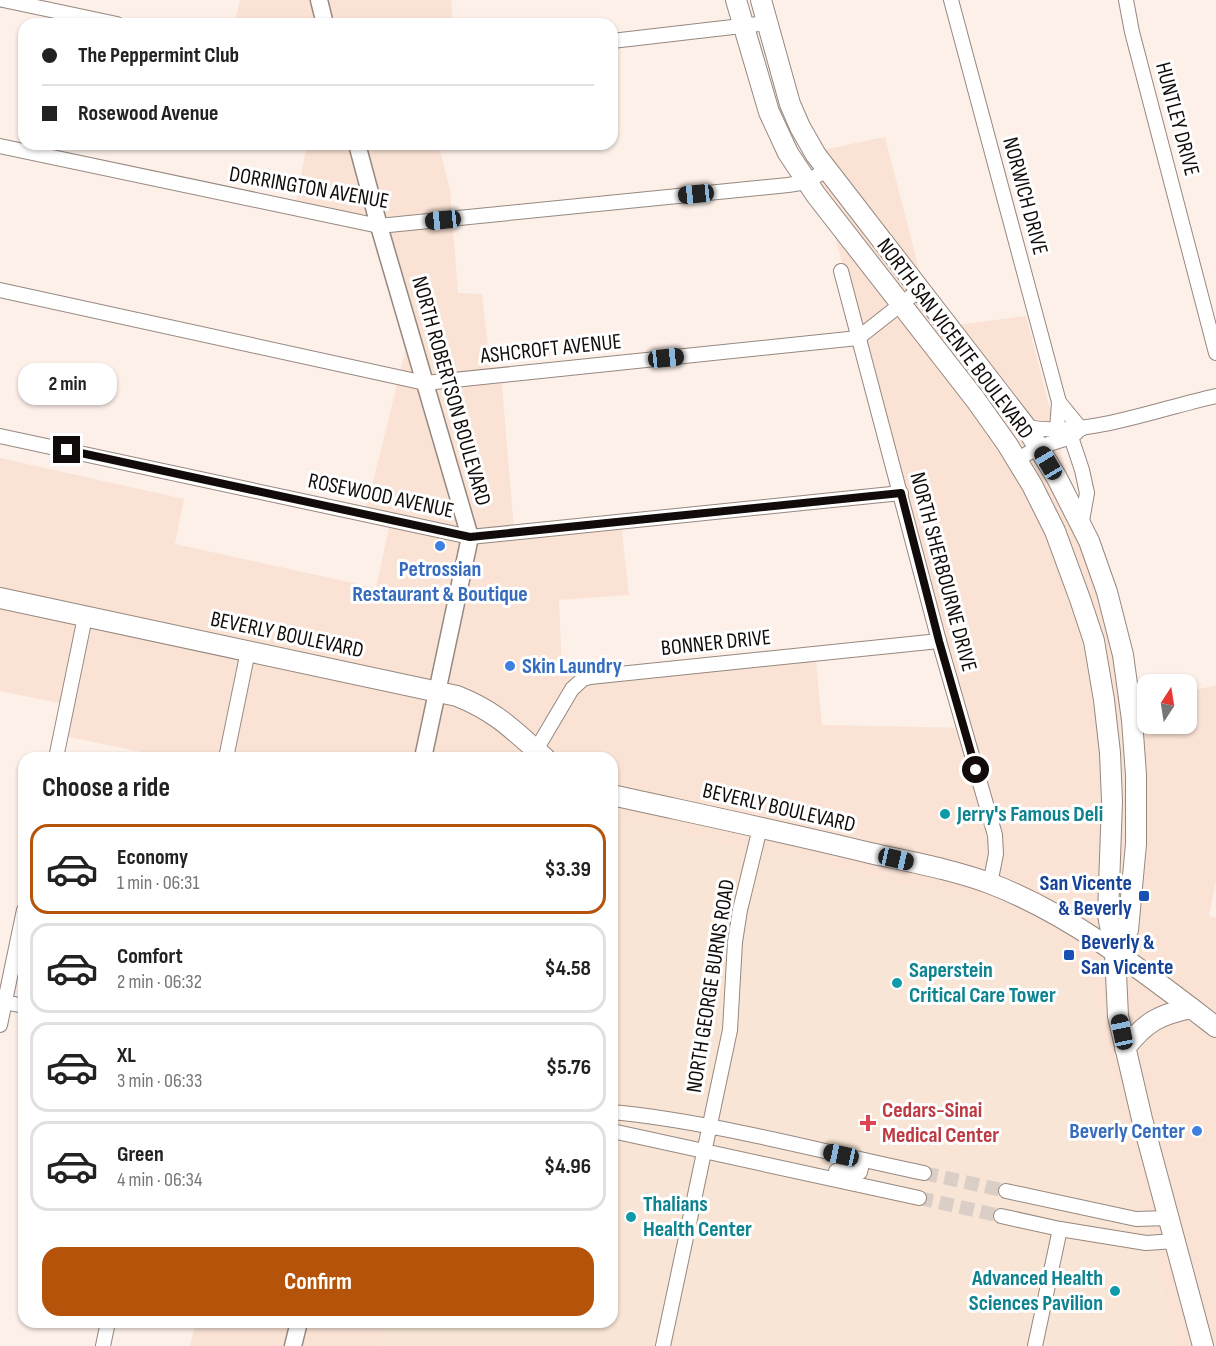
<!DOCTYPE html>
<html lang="en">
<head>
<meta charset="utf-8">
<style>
  body { margin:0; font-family:"Sofia Sans Condensed",sans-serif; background:#f2f2f2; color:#222; height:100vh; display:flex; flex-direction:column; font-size:22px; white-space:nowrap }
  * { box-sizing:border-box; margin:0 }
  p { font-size:20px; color:#767676 }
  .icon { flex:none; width:33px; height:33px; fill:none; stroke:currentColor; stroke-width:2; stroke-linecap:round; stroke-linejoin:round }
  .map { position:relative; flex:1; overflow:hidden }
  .side { position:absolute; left:18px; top:752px; width:600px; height:576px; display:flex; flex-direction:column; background:#fff; border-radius:18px; box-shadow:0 2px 4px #0004 }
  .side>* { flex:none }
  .top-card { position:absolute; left:18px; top:18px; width:600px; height:132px; border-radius:18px; box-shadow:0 2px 4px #0004; display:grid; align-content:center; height:132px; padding:0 24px; background:#fff }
  .needle { width:39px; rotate:12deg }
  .fabs { position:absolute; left:1137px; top:674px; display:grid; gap:12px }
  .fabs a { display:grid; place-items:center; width:60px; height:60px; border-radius:12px; background:#fff; box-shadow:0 2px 4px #0004; font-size:30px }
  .end { position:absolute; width:27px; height:27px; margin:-14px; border:8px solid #110b09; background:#fff; box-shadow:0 0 0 3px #fff }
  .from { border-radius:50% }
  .bubble { position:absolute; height:42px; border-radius:18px; background:#fff; box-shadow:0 2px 4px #0004; font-size:20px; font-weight:700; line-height:42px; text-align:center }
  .car { position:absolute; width:18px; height:36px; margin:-18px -9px; border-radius:8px; box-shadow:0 0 4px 2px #0007; background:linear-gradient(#222 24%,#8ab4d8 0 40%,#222 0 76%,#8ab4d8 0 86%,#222 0) }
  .top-card b { display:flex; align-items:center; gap:21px; height:57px; font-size:22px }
  .top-card b+b { border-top:2px solid #e0e0e0 }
  .top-card i { width:15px; height:15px; background:#222 }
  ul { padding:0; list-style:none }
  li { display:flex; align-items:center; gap:18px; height:90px; margin:0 12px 9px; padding:0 12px; border:3px solid #e0e0e0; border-radius:18px }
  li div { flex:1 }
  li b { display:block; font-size:22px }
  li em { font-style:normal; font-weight:700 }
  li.selected { border-color:#b45309 }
  li>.icon { width:54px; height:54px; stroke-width:1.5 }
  h2 { padding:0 24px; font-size:27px; line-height:72px }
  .primary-button { display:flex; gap:12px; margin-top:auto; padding:12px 24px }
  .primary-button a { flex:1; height:69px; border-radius:18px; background:#b45309; color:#fff; font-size:24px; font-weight:700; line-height:69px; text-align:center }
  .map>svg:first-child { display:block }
  .built { fill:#fae2d5 }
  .medical { fill:#f8e5d5 }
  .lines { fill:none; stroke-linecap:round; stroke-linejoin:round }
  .minor-tunnel { stroke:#dacec7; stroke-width:14; stroke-dasharray:14 7; stroke-linecap:butt }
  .minor-casing { stroke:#96887f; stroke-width:16 }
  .tertiary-casing { stroke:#96887f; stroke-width:19 }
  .secondary-casing { stroke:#96887f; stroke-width:22 }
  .minor { stroke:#fff; stroke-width:14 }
  .tertiary { stroke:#fff; stroke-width:16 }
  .secondary { stroke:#fff; stroke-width:20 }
  .route { stroke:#110b09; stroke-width:8 }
  .shop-dot { fill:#3f7fe0; stroke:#fff; stroke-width:2 }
  .culture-dot { fill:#0f9aa8; stroke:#fff; stroke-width:2 }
  .transit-dot { fill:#1a4fb4; stroke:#fff; stroke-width:2 }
  .health-dot { fill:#e0444e; stroke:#fff; stroke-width:2 }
  .labels { text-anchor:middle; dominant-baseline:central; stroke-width:6; stroke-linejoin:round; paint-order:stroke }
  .street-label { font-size:22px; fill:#110b09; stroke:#fff }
  .shop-label { font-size:22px; font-weight:bold; fill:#366cbe; stroke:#fff }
  .culture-label { font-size:22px; font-weight:bold; fill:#0d838f; stroke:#fff; text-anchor:start }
  .transit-label { font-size:22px; font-weight:bold; fill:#164399; stroke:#fff; text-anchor:end }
  .health-label { font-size:22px; font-weight:bold; fill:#be3a42; stroke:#fff; text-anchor:start }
</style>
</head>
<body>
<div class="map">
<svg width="1216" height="1346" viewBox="0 0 1216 1346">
  <rect width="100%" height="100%" fill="#fdf0e9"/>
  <g class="built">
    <polygon points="240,0 451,0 453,24 234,24"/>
    <polygon points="885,137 934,328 1026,316 1126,704 1147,700 1148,723 1186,723 1187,692 1216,685 1216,880 1209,916 1216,918 1216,1346 190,1346 196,1322 612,1322 612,758 165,757 55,734 64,704 0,691 0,458 184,499 175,544 376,588 391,518 365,514 410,332 379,225 295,208 307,144 438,144 450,189 458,293 482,294 491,373 501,373 514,530 621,524 629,595 559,600 562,676 815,650 822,725 966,728 916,533 812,152"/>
  </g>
  <polygon class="medical" points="612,818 961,896 1003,909 1087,962 1177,1346 380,1346 386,1322 612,1322"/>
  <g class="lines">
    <g class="minor-tunnel">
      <polyline points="924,1173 1006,1191"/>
      <polyline points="919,1198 1001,1216"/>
    </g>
    <defs>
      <g id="minor">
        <polyline points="3,0 117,24"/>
        <polyline points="951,0 1059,402 1057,430"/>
        <polyline points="1126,0 1132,32 1216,353"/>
        <polyline points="612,41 767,23"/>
        <polyline points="0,146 379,226 788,185 807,182 826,170"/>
        <polyline points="841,271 939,641 995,835 996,854 990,884"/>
        <polyline points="0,290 425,383 858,338 919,290"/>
        <polyline points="1059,402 1081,429"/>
        <path d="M1026,427C1087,438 1156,409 1216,396"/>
        <polyline points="0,436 470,537 901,493"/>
        <polyline points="1071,437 1082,470 1087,493 1081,526"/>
        <polyline points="1016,460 1039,447 1071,437 1077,432"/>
        <polyline points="536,750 572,689 583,679 590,677 939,641"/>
        <polyline points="56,758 85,617"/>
        <polyline points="226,758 248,651"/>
        <polyline points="0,1001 24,1006"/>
        <polyline points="0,1025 24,910"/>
        <path d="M612,1112C716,1122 822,1152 924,1173"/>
        <polyline points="612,1131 919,1198"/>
        <polyline points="836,1171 852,1174 860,1172 863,1160"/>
        <polyline points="1006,1191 1136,1219 1169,1218"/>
        <polyline points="1001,1216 1060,1229 1146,1243 1175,1241"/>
        <polyline points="103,1346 108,1322"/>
        <polyline points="663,1346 730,1030 735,942 740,910 760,828"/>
        <polyline points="1035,1346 1060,1229"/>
      </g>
      <g id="tertiary">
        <polyline points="319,0 325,24"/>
        <polyline points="357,144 379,226 470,537 423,758"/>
        <polyline points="293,1346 299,1322"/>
      </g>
      <g id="secondary">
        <polyline points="736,0 769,112 788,153 816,195 975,399 1007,444 1032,485 1055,531 1080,599 1094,641 1104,700 1110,753 1112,801 1108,915 1115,953 1118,1016 1142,1119 1203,1346"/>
        <polyline points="761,0 790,104 800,127 816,155 1026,427 1057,478 1089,541 1107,592 1123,655 1132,720 1136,775 1136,844 1128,930 1115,953"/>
        <path d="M0,598L457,696C497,712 513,730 545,758"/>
        <path d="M612,795C698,814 784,832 870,853C910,862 951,869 989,883C1071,914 1147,974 1216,1027"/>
        <path d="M1125,1048C1146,1022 1158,1015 1191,1008"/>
      </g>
    </defs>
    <use href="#minor" class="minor-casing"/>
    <use href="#tertiary" class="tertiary-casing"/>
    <use href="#secondary" class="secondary-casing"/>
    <use href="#minor" class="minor"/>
    <use href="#tertiary" class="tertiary"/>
    <use href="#secondary" class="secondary"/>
  </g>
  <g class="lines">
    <polyline class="route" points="67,450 470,537 901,493 939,641 976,770"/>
  </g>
  <g class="shop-dot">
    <circle cx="440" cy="546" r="6"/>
    <circle cx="510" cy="666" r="6"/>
    <circle cx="1197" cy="1131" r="6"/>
  </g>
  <g class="culture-dot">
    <circle cx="945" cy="814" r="6"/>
    <circle cx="897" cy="983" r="6"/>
    <circle cx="631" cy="1217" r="6"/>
    <circle cx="1115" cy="1291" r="6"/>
  </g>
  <g class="transit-dot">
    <rect x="1138" y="890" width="12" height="12" rx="3"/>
    <rect x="1063" y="949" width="12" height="12" rx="3"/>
  </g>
  <path class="health-dot" d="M865 1114h6v6h6v6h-6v6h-6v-6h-6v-6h6z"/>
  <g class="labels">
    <g class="street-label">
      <text transform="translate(1177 119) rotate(75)">HUNTLEY DRIVE</text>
      <text transform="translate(309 188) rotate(10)">DORRINGTON AVENUE</text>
      <text transform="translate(1025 196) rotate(75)">NORWICH DRIVE</text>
      <text transform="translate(955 339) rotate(53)">NORTH SAN VICENTE BOULEVARD</text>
      <text transform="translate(551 349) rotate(-6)">ASHCROFT AVENUE</text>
      <text transform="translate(451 391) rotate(74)">NORTH ROBERTSON BOULEVARD</text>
      <text transform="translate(381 496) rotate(12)">ROSEWOOD AVENUE</text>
      <text transform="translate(943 572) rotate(75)">NORTH SHERBOURNE DRIVE</text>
      <text transform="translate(287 635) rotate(12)">BEVERLY BOULEVARD</text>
      <text transform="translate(716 643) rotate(-6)">BONNER DRIVE</text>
      <text transform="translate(779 808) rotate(13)">BEVERLY BOULEVARD</text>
      <text transform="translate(711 986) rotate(-81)">NORTH GEORGE BURNS ROAD</text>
    </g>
    <g class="shop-label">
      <text x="440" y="569">Petrossian<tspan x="440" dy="25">Restaurant &amp; Boutique</tspan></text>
      <text x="522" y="666" text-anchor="start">Skin Laundry</text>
      <text x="1185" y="1131" text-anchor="end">Beverly Center</text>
    </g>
    <g class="culture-label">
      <text x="957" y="814">Jerry's Famous Deli</text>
      <text x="909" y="970">Saperstein<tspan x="909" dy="25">Critical Care Tower</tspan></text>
      <text x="643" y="1204">Thalians<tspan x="643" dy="25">Health Center</tspan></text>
      <text x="1103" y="1278" text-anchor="end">Advanced Health<tspan x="1103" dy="25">Sciences Pavilion</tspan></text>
    </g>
    <g class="transit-label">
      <text x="1132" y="883">San Vicente<tspan x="1132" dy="25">&amp; Beverly</tspan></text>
      <text x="1081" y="942" text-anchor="start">Beverly &amp;<tspan x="1081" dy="25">San Vicente</tspan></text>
    </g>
    <g class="health-label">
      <text x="882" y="1110">Cedars-Sinai<tspan x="882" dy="25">Medical Center</tspan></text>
    </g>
  </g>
</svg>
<div class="fabs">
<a><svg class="needle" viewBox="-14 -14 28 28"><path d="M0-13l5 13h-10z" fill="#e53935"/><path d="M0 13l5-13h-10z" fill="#767676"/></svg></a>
</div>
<i class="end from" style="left:976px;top:770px"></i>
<i class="end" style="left:67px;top:450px"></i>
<div class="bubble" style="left:18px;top:363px;width:99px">2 min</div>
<i class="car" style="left:696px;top:194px;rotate:264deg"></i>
<i class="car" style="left:443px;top:220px;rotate:264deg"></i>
<i class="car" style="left:666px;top:358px;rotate:84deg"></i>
<i class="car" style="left:1048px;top:463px;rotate:329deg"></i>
<i class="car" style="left:896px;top:859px;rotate:103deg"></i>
<i class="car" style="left:1122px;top:1032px;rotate:348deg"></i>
<i class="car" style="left:841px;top:1155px;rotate:282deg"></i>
<div class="top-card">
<b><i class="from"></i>The Peppermint Club</b>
<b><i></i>Rosewood Avenue</b>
</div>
<section class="side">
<h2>Choose a ride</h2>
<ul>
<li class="selected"><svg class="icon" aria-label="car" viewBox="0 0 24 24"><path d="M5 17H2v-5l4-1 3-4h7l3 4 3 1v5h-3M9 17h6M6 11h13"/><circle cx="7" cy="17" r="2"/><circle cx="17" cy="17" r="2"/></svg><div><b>Economy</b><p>1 min · 06:31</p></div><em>$3.39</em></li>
<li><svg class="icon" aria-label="car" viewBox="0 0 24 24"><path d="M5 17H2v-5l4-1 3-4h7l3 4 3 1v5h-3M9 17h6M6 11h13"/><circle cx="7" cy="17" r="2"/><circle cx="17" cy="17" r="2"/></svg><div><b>Comfort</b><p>2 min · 06:32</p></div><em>$4.58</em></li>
<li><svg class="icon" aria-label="car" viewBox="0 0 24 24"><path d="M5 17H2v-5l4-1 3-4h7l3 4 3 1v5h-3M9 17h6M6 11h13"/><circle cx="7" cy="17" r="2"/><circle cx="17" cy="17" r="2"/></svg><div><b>XL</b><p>3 min · 06:33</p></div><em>$5.76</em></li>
<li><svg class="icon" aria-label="car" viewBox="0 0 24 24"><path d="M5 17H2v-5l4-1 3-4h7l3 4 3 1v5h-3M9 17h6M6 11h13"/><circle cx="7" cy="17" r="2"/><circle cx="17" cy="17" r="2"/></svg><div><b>Green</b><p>4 min · 06:34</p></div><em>$4.96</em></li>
</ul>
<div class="primary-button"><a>Confirm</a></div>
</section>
</div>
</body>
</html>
